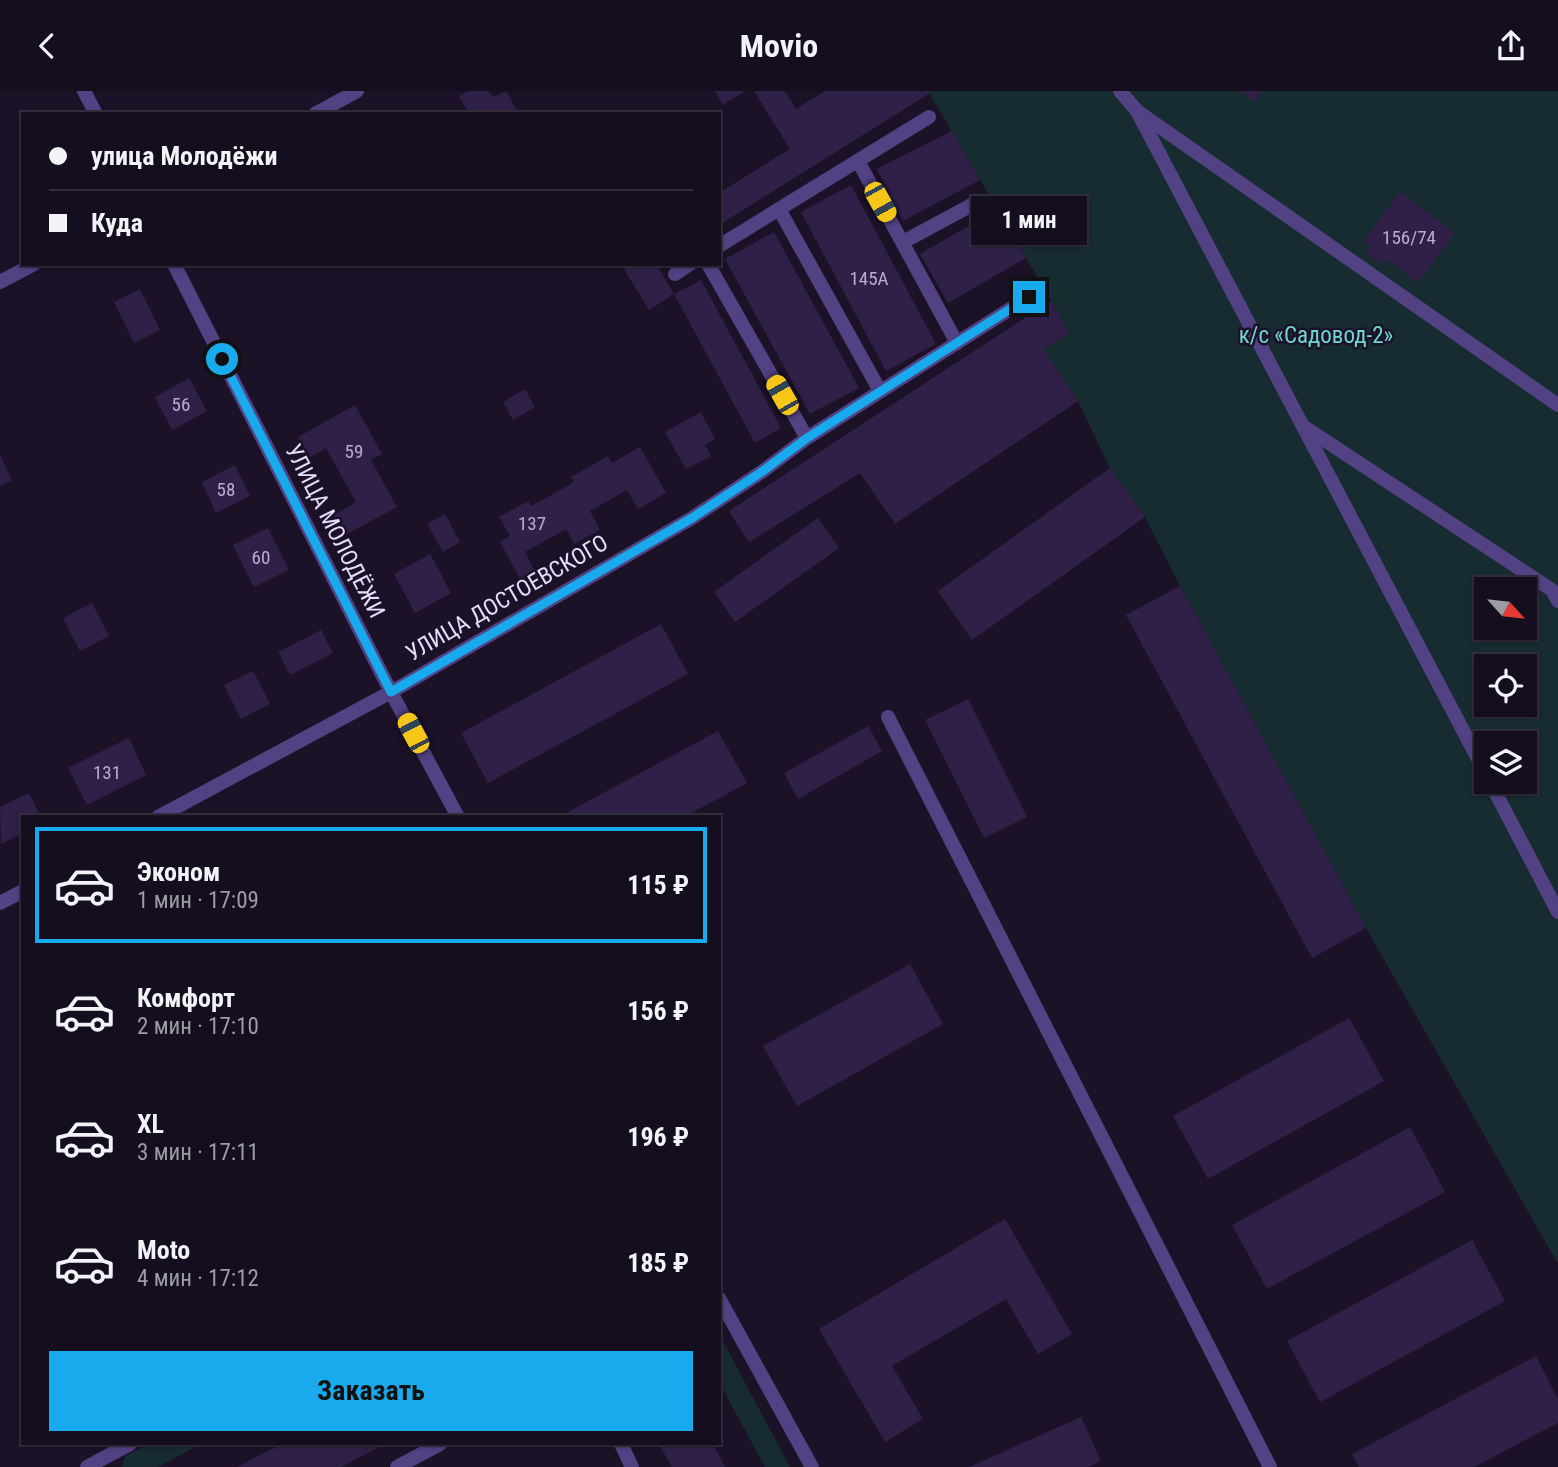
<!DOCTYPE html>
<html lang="ru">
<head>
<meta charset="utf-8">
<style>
  body { margin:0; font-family:"Roboto Condensed",sans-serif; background:#211c2b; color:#f1f3f6; height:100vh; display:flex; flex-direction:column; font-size:26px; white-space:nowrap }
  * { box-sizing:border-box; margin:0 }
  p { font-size:23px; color:#9d9ca4 }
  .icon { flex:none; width:38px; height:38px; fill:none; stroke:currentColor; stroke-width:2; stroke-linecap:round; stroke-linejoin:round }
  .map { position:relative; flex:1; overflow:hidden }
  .sheet { position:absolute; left:21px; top:724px; width:700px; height:630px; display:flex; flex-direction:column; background:#140e1e; border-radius:0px; box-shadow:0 2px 5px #0004,0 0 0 2px #332e3c }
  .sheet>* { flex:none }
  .hud { position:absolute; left:21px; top:21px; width:700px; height:154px; border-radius:0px; box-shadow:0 2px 5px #0004,0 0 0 2px #332e3c; display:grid; align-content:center; height:154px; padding:0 28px; background:#140e1e }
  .needle { width:46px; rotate:117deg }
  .buttons { position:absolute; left:1474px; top:486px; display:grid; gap:14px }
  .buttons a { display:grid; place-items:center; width:63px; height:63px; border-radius:0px; background:#140e1e; box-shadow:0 2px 5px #0004,0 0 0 2px #332e3c; font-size:35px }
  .end { position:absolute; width:32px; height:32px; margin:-16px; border:9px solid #18aaec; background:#111; box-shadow:0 0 0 4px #111 }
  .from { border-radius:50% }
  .bubble { position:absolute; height:49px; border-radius:0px; background:#140e1e; box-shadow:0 2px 5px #0004,0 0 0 2px #332e3c; font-size:23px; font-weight:700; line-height:49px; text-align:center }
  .car { position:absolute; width:21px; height:42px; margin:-21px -10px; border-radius:9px; box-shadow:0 0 5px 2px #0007; background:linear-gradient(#f5c518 24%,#345 0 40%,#f5c518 0 76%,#345 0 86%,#f5c518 0) }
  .hud b { display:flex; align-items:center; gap:24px; height:66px; font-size:26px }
  .hud b+b { border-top:2px solid #332e3c }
  .hud i { width:18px; height:18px; background:#f1f3f6 }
  ul { padding:12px 0 0; list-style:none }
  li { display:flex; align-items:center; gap:21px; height:116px; margin:0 14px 10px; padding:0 14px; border:4px solid transparent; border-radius:0px }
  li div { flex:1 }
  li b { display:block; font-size:26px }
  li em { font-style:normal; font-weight:700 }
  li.current { border-color:#18aaec }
  li>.icon { width:63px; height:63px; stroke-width:1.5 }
  .button { display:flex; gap:14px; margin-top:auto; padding:14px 28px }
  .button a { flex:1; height:80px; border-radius:0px; background:#18aaec; color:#111; font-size:28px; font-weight:700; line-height:80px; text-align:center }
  header { display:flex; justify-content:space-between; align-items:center; height:91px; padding:0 28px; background:#140e1e; font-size:32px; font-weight:700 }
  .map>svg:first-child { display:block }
  .green { fill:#162c31; fill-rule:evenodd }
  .building { fill:#302047 }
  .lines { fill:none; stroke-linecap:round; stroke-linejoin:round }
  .lane { stroke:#524183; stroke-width:14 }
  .street { stroke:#524183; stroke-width:14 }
  .route { stroke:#18aaec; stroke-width:9 }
  .labels { text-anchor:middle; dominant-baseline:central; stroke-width:5; stroke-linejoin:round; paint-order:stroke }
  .number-label { font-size:19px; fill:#b8adcf }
  .park-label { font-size:23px; fill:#6dd7d3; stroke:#1b1228 }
  .street-label { font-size:23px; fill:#e6dcfc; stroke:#1b1228 }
</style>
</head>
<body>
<header><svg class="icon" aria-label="back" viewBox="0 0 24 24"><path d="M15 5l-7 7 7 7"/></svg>Movio<svg class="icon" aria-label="share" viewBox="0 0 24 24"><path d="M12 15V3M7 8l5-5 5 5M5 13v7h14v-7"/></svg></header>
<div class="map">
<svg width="1558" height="1376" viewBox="0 0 1558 1376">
  <rect width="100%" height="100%" fill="#1b1228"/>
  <g class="green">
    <path d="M928,0H1558V1173L1366,837L1180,495L1145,426L1110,377L1078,310L1043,258L1070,242ZM1486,499H1524V537H1486ZM1486,576H1524V614H1486ZM1486,653H1524V691H1486Z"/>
    <polygon points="719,1244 719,1243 790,1376 765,1376 719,1291"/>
    <polygon points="149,1353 201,1353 158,1376 122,1376 125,1365"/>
  </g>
  <g class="building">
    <polygon points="469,0 489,0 493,6 506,0 519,23 469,23 459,5"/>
    <polygon points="715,0 745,0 723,14"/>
    <polygon points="754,0 785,0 796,18 825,0 928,0 930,2 719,134 719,102 790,58"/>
    <polygon points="1240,0 1262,0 1255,11"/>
    <polygon points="952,40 980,89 903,130 877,78"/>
    <polygon points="851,94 936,253 886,280 801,121"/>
    <polygon points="1400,101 1455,142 1418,192 1386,168 1381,174 1365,162 1370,155 1363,150"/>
    <polygon points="998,118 1026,167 948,212 920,163"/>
    <polygon points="774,141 859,297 810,323 725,168"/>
    <polygon points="621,173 656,173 674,203 701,189 781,337 755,352 674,203 649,219"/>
    <polygon points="140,198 160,239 134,252 114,211"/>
    <polygon points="1051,210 1070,242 1043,258 1078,310 895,433 860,382 749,451 729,420"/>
    <polygon points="189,287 207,320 172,339 155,306"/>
    <polygon points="525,298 535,316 513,329 503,311"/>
    <polygon points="355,314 382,363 371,369 397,416 345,444 334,424 356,411 326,357 310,366 298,346"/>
    <polygon points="701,321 715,348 705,354 711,365 686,378 665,341"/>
    <polygon points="640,356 666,402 638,418 627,399 590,420 600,439 574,453 566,438 525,461 535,481 521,489 500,451 510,445 499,426 528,410 531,415 548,406 574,391 571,386 608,365 612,372"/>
    <polygon points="0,364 12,389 0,395"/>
    <polygon points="235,374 250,405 216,422 202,391"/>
    <polygon points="1110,377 1145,426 972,549 938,500"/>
    <polygon points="445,423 460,451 443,461 427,433"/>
    <polygon points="818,427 839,457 735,531 714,501"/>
    <polygon points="268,437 289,479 254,496 233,454"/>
    <polygon points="430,463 451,502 415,522 394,483"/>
    <polygon points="1180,495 1366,837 1312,867 1126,524"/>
    <polygon points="92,512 109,545 80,560 63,527"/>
    <polygon points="661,533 688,583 488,692 461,642"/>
    <polygon points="321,539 333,562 290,584 278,561"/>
    <polygon points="253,580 270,613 241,628 224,594"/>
    <polygon points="968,608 1027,726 984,747 925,629"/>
    <polygon points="868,635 882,660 798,708 784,682"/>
    <polygon points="718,640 747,692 684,726 559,726"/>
    <polygon points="129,647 146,684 87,714 68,677"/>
    <polygon points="29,702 41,726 23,726 23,742 1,753 0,716"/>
    <polygon points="910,873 943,933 797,1015 763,955"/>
    <polygon points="1349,927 1384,990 1208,1088 1173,1025"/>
    <polygon points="1410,1036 1445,1101 1267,1198 1232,1134"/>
    <polygon points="1005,1128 1072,1243 1038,1263 1006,1208 892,1275 923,1328 885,1351 819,1238"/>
    <polygon points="1472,1149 1505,1210 1320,1311 1287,1250"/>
    <polygon points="1536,1265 1558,1308 1558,1332 1474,1376 1359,1376 1352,1363"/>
    <polygon points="1081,1326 1101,1370 1088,1376 969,1376"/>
    <polygon points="281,1353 385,1353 341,1376 237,1376"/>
    <polygon points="659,1353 713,1353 725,1376 672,1376"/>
  </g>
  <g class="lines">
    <g class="lane">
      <polyline points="1120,0 1137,20 1558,314"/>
      <polyline points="1137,20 1486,683"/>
      <polyline points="858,70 957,252"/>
      <polyline points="779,118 880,300"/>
      <polyline points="903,151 979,110"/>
      <polyline points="719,155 929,26"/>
      <polyline points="708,173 807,347"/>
      <polyline points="675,183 690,173"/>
      <polyline points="1306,337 1552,499 1558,510"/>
      <polyline points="763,380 807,347 1029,206"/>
      <polyline points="888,626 1270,1376"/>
      <polyline points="1490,691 1558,821"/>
      <polyline points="621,1353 632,1376"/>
      <polyline points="397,1376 440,1353"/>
    </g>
    <g class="street">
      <polyline points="84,0 96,23"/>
      <polyline points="315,23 357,0"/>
      <polyline points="174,173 391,601 458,726"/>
      <polyline points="0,191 34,173"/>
      <polyline points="158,726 391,601 692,427 763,380"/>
      <polyline points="0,812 23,800"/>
      <polyline points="719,1207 812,1376"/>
      <polyline points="87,1376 130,1353"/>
    </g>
  </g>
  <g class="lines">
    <polyline class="route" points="222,268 391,601 692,427 763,380 807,347 1029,206"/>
  </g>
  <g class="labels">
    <g class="number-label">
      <text x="1409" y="146">156/74</text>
      <text x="869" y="187">145А</text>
      <text x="181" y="313">56</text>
      <text x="354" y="360">59</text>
      <text x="226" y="398">58</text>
      <text x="532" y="432">137</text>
      <text x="261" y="466">60</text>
      <text x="107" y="681">131</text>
    </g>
    <g class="park-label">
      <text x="1316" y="244">к/с «Садовод-2»</text>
    </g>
    <g class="street-label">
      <text transform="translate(335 440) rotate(63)">УЛИЦА МОЛОДЁЖИ</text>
      <text transform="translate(507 507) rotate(-30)">УЛИЦА ДОСТОЕВСКОГО</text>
    </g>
  </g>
</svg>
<div class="buttons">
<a><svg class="needle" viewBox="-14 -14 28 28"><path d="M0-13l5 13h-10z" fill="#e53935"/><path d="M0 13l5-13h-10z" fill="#9d9ca4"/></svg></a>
<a><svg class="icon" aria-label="locate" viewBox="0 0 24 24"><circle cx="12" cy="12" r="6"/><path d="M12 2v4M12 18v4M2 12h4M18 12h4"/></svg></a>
<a><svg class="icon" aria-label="layers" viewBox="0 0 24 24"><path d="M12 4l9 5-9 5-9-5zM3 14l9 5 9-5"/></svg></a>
</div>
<i class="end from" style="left:222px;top:268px"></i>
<i class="end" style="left:1029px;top:206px"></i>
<div class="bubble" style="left:971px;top:105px;width:116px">1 мин</div>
<i class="car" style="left:880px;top:111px;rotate:151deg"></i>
<i class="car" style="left:782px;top:304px;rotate:330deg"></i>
<i class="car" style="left:413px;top:642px;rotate:332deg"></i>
<div class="hud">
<b><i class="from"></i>улица Молодёжи</b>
<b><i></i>Куда</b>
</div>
<section class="sheet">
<ul>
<li class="current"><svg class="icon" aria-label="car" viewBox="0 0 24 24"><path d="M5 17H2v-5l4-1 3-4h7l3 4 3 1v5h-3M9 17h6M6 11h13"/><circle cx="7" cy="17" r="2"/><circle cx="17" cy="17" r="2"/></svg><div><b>Эконом</b><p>1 мин · 17:09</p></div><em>115 ₽</em></li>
<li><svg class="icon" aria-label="car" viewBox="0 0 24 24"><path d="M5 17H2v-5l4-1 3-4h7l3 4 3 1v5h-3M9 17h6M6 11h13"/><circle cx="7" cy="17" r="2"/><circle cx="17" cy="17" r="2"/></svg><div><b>Комфорт</b><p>2 мин · 17:10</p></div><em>156 ₽</em></li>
<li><svg class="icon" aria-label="car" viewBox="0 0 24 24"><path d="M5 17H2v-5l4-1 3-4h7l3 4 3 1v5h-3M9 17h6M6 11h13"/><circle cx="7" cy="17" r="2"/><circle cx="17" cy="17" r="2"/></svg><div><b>XL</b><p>3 мин · 17:11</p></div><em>196 ₽</em></li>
<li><svg class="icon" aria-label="car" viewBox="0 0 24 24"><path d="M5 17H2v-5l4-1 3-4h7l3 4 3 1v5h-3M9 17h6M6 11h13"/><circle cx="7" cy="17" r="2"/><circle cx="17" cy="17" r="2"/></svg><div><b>Moto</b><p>4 мин · 17:12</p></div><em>185 ₽</em></li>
</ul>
<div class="button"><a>Заказать</a></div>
</section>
</div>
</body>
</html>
